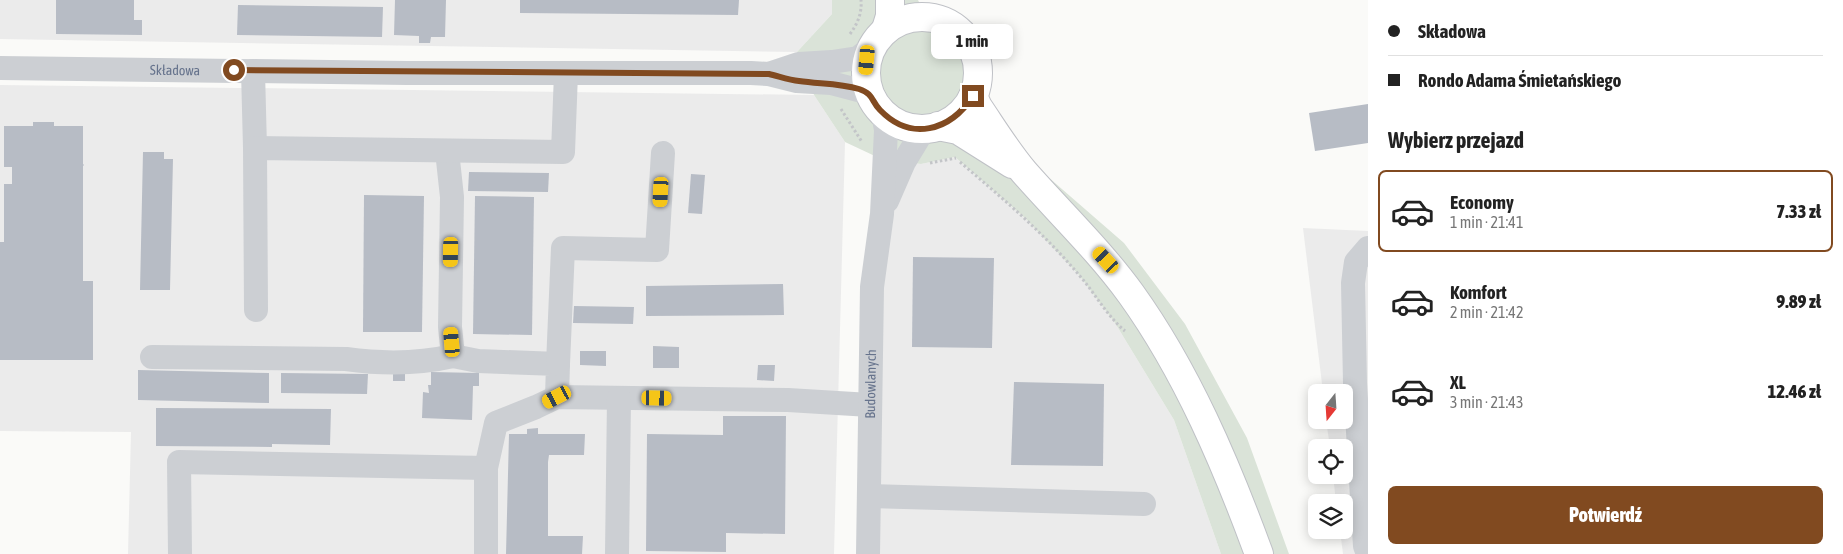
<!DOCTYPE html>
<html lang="pl">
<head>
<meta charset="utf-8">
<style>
  body { margin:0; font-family:"Asap Condensed",sans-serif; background:#f2f2f2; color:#222; height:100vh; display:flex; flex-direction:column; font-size:19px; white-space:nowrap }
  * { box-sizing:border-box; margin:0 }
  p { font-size:16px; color:#767676 }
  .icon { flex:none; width:28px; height:28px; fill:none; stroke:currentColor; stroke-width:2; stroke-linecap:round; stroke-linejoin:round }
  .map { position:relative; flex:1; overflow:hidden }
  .panel { display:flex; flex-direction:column; background:#fff; width:475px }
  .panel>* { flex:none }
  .guide { display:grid; align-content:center; height:110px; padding:0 20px; background:#fff }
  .needle { width:32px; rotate:197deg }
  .fabs { position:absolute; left:1308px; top:384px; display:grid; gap:10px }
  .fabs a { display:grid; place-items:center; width:45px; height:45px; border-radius:8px; background:#fff; box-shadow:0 2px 12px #0003; font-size:25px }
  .end { position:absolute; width:22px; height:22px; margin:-11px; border:6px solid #814a20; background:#fff; box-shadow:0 0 0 2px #fff }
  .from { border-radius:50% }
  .bubble { position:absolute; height:35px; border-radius:8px; background:#fff; box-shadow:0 2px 12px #0003; font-size:16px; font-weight:800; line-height:35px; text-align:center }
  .car { position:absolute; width:15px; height:30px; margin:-15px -8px; border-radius:6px; box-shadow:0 0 4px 1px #0007; background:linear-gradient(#f5c518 24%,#345 0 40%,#f5c518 0 76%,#345 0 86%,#f5c518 0) }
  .guide b { display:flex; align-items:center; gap:18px; height:48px; font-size:19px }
  .guide b+b { border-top:1px solid #e0e0e0 }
  .guide i { width:12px; height:12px; background:#222 }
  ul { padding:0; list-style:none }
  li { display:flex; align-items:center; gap:15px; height:82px; margin:0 10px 8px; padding:0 10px; border:2px solid transparent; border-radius:8px }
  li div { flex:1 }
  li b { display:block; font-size:19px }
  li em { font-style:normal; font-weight:800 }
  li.active { border-color:#814a20 }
  li>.icon { width:45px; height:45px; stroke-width:1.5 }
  h2 { padding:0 20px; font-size:22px; line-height:60px }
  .button { display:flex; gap:10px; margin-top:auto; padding:10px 20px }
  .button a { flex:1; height:58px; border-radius:8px; background:#814a20; color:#fff; font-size:20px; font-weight:800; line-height:58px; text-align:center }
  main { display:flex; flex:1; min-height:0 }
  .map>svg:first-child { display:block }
  .built { fill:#ebebeb }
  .green { fill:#dae3d8 }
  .building { fill:#b7bcc5 }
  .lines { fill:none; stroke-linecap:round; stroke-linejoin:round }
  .major-casing { stroke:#bfc1c6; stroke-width:30 }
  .path { stroke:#c3c5c8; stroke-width:3; stroke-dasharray:2.5 2.5; stroke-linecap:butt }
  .minor { stroke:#cccfd3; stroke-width:24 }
  .major { stroke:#fff; stroke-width:28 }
  .route { stroke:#814a20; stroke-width:6 }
  .labels { text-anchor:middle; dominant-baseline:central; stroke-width:5; stroke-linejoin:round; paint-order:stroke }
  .street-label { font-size:14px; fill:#66738c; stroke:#fff }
</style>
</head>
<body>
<main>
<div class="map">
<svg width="1368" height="554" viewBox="0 0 1368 554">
  <rect width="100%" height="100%" fill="#fafaf8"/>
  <g class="built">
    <polygon points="0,0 832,0 832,14 797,52 0,39"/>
    <polygon points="0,85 814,95 845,142 834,554 128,554 131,432 0,431"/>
    <polygon points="955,157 1026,219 1079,275 1115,323 1174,420 1221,554 879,554 882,354 872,287 904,162 921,164"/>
    <polygon points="1303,228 1368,231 1368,554 1343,554 1340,530 1344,530 1344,502 1336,502 1333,475 1344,475 1344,448 1330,447 1326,420 1344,420 1344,392 1323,392"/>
  </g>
  <path class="green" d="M832,0H918C924,14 939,18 951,25C977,41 981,69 973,96L1032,163L1124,243L1185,324L1247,438L1289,554H1221L1174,420L1115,323L1079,275L1026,219L955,157L921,164L904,162L877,157L845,142L814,95L797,52L832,14Z"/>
  <g class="building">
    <polygon points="56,0 134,0 134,20 142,20 142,35 56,34"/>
    <polygon points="395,0 446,0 445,37 431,37 430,43 419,43 419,36 394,35"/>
    <polygon points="520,0 739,0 738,15 520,13"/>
    <polygon points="238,5 383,7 382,37 237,35"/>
    <polygon points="1368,104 1368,143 1315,151 1309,113"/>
    <polygon points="33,122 54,122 54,126 83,126 83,164 84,165 83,166 83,281 93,281 93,360 0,360 0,242 4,242 4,184 12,184 12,167 4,167 4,126 33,126"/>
    <polygon points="143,152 164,152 164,159 173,159 170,290 140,290"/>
    <polygon points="469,172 549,173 548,192 468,191"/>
    <polygon points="691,174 705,175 702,214 688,213"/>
    <polygon points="364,195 424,196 422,332 363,332"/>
    <polygon points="475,196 534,197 532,335 473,334"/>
    <polygon points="913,257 994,258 992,348 912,347"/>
    <polygon points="783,284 784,315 646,316 646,286"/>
    <polygon points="574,306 634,307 633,324 573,323"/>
    <polygon points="653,346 679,347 679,368 653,368"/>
    <polygon points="580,351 606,351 606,366 580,365"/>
    <polygon points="758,365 775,365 774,381 757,380"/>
    <polygon points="138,370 269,373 269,403 138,400"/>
    <rect x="393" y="372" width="12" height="9"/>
    <polygon points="431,372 479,373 479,386 473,386 472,420 422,418 423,392 429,393 428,385 431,385"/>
    <polygon points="281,373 368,374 367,394 281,393"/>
    <polygon points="1014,382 1104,384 1103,466 1011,465"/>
    <polygon points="156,408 331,409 330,445 272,444 272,447 156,446"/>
    <polygon points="723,416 786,416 785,534 726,533 726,552 646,551 647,434 723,435"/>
    <polygon points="538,428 538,434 585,434 584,455 549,455 548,462 548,536 583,536 582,554 506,554 509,434 527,434 527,429"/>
  </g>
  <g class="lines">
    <defs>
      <g id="major">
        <circle cx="922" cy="73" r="56"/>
        <polyline points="886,29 890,16 890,0"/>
        <path d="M973,96L978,107C993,129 1007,152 1024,172C1060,213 1099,250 1131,294C1187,372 1226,464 1259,554"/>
        <polyline points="938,126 958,130 1012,164"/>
      </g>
    </defs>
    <use href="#major" class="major-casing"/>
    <g class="path">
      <path d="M850,34C858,23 862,13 861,0"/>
      <polyline points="841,109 862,142"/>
      <path d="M960,162C1002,198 1044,233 1079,275C1095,293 1106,315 1125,331"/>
      <polyline points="930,163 956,158"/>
    </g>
    <g class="minor">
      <path id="s1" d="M0,68L407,73H751L769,74L797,81L831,83L869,93"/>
      <polyline points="253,71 255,148"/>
      <polyline points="769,74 799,64 832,62 858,58 872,47"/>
      <polyline points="447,151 452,197 450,327 453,356 478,361 558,364 557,397"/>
      <polyline points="887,201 904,162 924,129"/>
      <polyline points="256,310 255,148 563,152 566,73"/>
      <path d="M152,357L346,359C382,364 418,364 453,356"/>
      <polyline points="558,364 563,248 657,250 663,153"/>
      <polyline points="869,496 1144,504"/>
      <polyline points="180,554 179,462 486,468"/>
      <polyline points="486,554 486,468 496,423 536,407 557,397 788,400 870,405"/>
      <polyline points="617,554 619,398"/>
      <path id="s2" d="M868,554L872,287L882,214L886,130L883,113"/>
      <polyline points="1368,554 1365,546 1355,383 1353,283 1356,262 1368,248"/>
    </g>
    <use href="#major" class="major"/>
  </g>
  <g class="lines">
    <path class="route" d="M234,70L769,74C778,76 789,80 799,81C819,84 839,83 859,89C874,94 871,101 880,110C911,142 950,131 973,96"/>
  </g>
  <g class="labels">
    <g class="street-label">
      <text stroke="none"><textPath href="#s1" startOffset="175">Składowa</textPath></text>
      <text stroke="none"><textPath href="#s2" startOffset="170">Budowlanych</textPath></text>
    </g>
  </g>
</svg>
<div class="fabs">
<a><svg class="needle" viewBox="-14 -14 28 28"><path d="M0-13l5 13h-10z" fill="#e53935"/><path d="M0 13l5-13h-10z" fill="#767676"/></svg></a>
<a><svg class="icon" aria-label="locate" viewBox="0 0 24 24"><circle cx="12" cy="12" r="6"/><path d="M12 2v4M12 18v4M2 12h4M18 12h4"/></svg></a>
<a><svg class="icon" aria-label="layers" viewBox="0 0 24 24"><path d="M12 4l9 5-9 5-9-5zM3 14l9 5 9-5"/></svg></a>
</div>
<i class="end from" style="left:234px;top:70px"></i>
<i class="end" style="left:973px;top:96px"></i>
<div class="bubble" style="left:931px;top:24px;width:82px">1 min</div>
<i class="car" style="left:867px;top:60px;rotate:185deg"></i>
<i class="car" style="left:661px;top:192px;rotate:183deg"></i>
<i class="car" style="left:451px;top:252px;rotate:181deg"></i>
<i class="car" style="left:1106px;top:260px;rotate:317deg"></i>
<i class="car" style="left:452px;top:342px;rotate:355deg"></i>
<i class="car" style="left:557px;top:397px;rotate:243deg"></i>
<i class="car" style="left:657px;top:398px;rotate:91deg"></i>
</div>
<section class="panel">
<div class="guide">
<b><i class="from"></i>Składowa</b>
<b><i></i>Rondo Adama Śmietańskiego</b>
</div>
<h2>Wybierz przejazd</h2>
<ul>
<li class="active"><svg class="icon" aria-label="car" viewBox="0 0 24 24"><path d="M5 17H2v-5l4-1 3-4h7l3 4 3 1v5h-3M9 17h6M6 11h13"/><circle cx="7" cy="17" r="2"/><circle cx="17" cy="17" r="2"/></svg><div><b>Economy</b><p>1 min · 21:41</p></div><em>7.33 zł</em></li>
<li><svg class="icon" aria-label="car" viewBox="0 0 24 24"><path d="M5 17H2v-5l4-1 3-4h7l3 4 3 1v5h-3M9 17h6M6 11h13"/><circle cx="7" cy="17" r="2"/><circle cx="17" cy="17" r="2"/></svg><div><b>Komfort</b><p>2 min · 21:42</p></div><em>9.89 zł</em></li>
<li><svg class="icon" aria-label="car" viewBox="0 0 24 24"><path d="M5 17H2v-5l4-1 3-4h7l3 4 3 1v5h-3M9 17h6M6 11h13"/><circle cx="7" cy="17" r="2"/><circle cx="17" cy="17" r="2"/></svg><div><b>XL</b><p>3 min · 21:43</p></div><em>12.46 zł</em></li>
</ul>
<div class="button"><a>Potwierdź</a></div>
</section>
</main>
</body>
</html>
